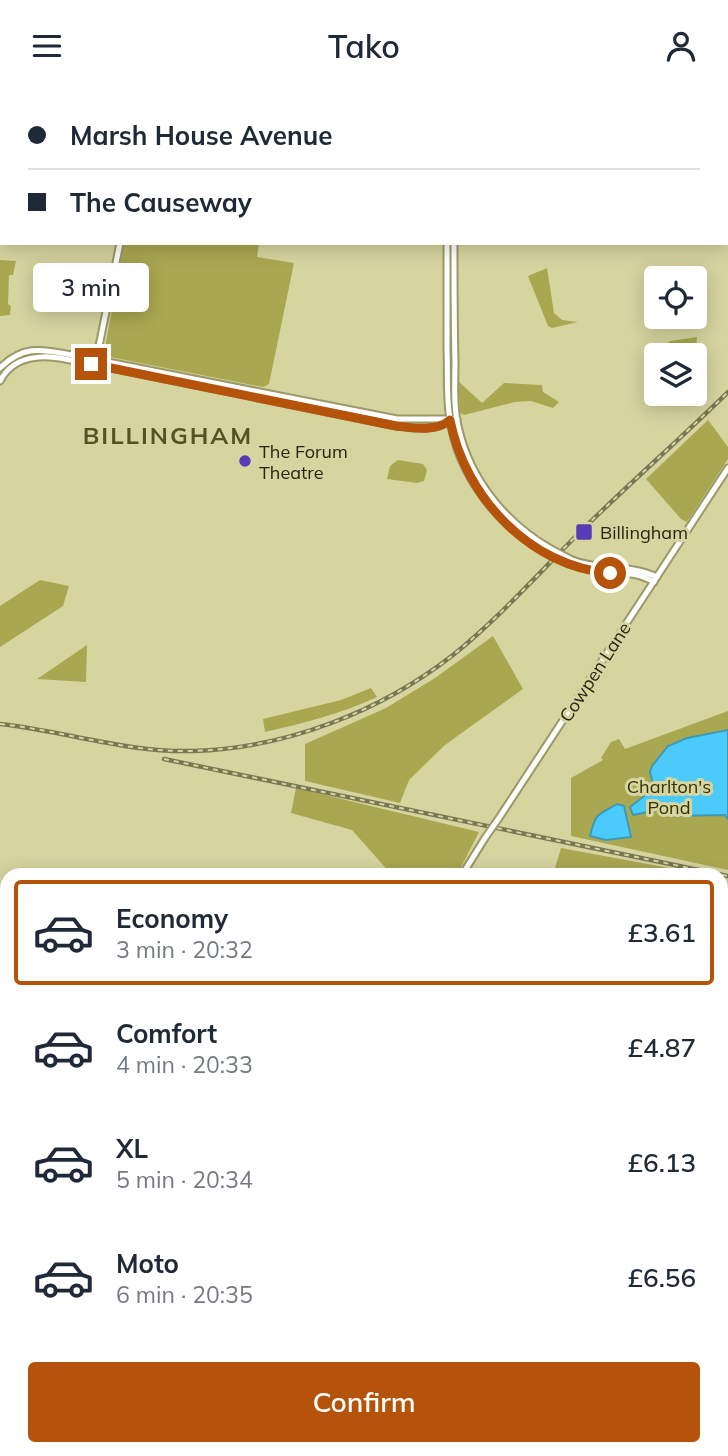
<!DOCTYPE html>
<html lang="en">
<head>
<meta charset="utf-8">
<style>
  body { margin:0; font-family:Mulish,sans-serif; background:#f2f2f3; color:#1f2937; height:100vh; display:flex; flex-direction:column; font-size:26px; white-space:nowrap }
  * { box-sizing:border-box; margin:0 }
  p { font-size:23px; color:#747a83 }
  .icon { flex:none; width:38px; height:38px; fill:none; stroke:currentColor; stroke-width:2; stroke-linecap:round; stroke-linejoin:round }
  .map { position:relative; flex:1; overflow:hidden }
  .sheet { position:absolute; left:0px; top:777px; width:728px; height:588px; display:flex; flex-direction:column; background:#fff; border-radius:21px 21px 0 0; box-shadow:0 4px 18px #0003 }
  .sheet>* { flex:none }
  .banner { position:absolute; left:0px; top:0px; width:728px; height:154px; box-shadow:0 4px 18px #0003; display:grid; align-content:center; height:154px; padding:0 28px; background:#fff }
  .tools { position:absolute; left:644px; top:175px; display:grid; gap:14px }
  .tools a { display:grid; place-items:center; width:63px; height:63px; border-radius:7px; background:#fff; box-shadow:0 4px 18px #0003; font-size:35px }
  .end { position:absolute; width:32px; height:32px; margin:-16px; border:9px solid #b45309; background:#fff; box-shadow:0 0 0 4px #fff }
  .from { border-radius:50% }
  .bubble { position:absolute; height:49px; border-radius:7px; background:#fff; box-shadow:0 4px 18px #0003; font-size:23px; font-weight:600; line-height:49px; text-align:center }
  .banner b { display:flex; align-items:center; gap:24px; height:66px; font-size:26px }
  .banner b+b { border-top:2px solid #e0e1e3 }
  .banner i { width:18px; height:18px; background:#1f2937 }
  ul { padding:12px 0 0; list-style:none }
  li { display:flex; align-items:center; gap:21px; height:105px; margin:0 14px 10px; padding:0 14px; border:4px solid transparent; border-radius:7px }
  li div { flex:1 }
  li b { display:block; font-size:26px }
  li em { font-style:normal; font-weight:600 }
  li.active { border-color:#b45309 }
  li>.icon { width:63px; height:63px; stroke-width:1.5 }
  .action { display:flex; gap:14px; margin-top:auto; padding:14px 28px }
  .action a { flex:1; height:80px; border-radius:7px; background:#b45309; color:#fff; font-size:28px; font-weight:600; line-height:80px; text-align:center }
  header { display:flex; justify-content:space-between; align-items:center; height:91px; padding:0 28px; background:#fff; font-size:32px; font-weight:600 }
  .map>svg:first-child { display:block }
  .green { fill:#aaa751 }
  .water { fill:#4acbfb; stroke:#3f99b5; stroke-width:2 }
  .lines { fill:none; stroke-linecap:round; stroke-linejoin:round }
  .minor-casing { stroke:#9a9967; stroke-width:9 }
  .major-casing { stroke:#9a9967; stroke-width:10 }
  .minor { stroke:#fff; stroke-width:5 }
  .major { stroke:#fff; stroke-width:7 }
  .rail-casing { stroke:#797854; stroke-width:4.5 }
  .rail { stroke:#d6d5a0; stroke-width:2; stroke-dasharray:5; stroke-linecap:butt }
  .minor-bridge-casing { stroke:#9a9967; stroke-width:9; stroke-linecap:butt }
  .minor-bridge { stroke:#fff; stroke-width:5 }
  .route { stroke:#b45309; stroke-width:9 }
  .poi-dot { fill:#573db5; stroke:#d6d5a0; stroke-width:2.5 }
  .labels { text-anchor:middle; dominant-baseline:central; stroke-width:6; stroke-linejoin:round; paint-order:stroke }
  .poi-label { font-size:18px; fill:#262511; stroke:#d6d5a0; text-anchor:start }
  .street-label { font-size:18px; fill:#262511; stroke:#d6d5a0 }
  .park-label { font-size:18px; fill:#343203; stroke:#d6d5a0 }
  .district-label { font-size:24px; font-weight:bold; letter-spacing:2px; fill:#555322; stroke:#d6d5a0 }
</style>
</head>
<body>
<header><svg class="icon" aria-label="menu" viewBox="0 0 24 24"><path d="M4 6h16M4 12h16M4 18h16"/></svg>Tako<svg class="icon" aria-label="person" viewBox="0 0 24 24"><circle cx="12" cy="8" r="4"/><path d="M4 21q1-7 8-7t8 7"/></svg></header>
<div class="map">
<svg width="728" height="1365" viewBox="0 0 728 1365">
  <rect width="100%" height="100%" fill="#d6d5a0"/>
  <g class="green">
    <polygon points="124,152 259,152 257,166 294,172 269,293 263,296 110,266 104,262"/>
    <polygon points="0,169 16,170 13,184 9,184 8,213 11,215 10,224 0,225"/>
    <polygon points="547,177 554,222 562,229 578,231 552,237 548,235 528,185"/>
    <polygon points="697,246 696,259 691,264 661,264 656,258 671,250"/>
    <polygon points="458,290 482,312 504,292 542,294 543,301 559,311 553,317 531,310 515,311 464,324 460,322"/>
    <polygon points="708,329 728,356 728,368 687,431 681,428 646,388"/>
    <polygon points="398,369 423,373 427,379 424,390 417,392 387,388 390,375"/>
    <polygon points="40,489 69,495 63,515 0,556 0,515"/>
    <polygon points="493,545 523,598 445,654 409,689 400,712 305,690 305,653 386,617 435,587"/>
    <polygon points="87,554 86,591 37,588"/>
    <path d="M371,597L377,606C340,623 304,632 265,641L263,628L341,609Z"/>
    <polygon points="728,620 728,779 571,745 571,687 603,669 601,667 611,651 619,648 625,658"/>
    <polygon points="296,697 479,741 457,784 392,784 352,739 291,722"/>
    <polygon points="561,757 691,781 690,784 553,784"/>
  </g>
  <g class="water">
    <polygon points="728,639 728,728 725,724 670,725 662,718 633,724 630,716 651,700 653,693 650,681 652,675 668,655 687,647"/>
    <path d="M617,713L624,715L631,746L606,749L590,745C596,721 597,725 617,713Z"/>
  </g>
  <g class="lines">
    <defs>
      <g id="minor">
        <polyline points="89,0 89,2"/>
        <polyline points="445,0 445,2"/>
        <polyline points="452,0 452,2"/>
        <path d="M447,152C447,188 447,223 447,259C448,282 446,306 450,328C458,386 498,434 547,462"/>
        <path d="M454,152C454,191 454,231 455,270C455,293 453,317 459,339C471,390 507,433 551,458"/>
        <polyline points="94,265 99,255 120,152"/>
        <polyline points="102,268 108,271 397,328 457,328"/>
        <path d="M0,277C31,246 55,265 92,266"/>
        <path d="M100,277L106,276L396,335C412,337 437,341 450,329"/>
        <path d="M0,290C19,254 65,266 97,277L102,274L100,265H94L91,269L93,276"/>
        <path d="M572,469C600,480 630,473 657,486"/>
        <path d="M570,473C597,485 630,476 654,491"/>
        <polyline points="499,727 728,377"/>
        <polyline points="462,784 485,747"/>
        <polyline points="0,847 7,847"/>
        <polyline points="0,852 7,852"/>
        <polyline points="0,908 7,918"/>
      </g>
      <g id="major">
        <polyline points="721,869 728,866"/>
        <polyline points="0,1268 7,1266"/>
      </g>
    </defs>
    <use href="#minor" class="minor-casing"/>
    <use href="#major" class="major-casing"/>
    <use href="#minor" class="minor"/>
    <use href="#major" class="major"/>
    <defs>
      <g id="rail">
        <path d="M0,633C65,640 127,662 194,660C286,657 380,621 453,564C499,527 540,481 582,439C630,392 680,348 728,301"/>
        <polyline points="164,668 728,785"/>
      </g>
    </defs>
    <use href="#rail" class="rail-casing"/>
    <use href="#rail" class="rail"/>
    <defs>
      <g id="minor-bridge">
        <polyline points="551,458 572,469"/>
        <polyline points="547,462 570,473"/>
        <polyline points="485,747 499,727"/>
      </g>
    </defs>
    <use href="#minor-bridge" class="minor-bridge-casing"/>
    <use href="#minor-bridge" class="minor-bridge"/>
  </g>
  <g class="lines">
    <path class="route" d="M91,273L97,277L106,276L396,335C412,337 437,341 450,329C465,406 530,476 610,482"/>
  </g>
  <g class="poi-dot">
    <circle cx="245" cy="370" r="7"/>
    <rect x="575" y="432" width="18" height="18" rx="3.5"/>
  </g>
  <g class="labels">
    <g class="poi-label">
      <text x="259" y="360">The Forum<tspan x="259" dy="21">Theatre</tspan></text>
      <text x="600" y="441">Billingham</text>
    </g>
    <g class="street-label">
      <text transform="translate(595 581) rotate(-57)">Cowpen Lane</text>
    </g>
    <g class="park-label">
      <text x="669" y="695">Charlton's<tspan x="669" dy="21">Pond</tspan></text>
    </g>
    <g class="district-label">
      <text x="168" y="344">BILLINGHAM</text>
    </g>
  </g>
</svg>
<div class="tools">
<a><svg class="icon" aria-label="locate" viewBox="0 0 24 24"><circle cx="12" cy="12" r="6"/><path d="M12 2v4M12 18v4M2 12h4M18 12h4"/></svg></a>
<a><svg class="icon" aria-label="layers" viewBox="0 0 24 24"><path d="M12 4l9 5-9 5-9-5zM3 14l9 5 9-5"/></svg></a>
</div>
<i class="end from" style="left:610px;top:482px"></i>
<i class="end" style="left:91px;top:273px"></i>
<div class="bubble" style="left:33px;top:172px;width:116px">3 min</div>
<div class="banner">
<b><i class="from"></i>Marsh House Avenue</b>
<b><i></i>The Causeway</b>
</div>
<section class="sheet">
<ul>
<li class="active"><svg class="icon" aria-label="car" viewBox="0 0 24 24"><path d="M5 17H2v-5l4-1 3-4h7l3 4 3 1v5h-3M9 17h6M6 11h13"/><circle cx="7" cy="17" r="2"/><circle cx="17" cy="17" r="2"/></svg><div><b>Economy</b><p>3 min · 20:32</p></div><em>£3.61</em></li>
<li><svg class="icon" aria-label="car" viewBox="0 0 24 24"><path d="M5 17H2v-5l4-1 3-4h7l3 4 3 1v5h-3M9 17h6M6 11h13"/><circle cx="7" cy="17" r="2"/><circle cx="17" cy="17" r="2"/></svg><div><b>Comfort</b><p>4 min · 20:33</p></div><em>£4.87</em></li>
<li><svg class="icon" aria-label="car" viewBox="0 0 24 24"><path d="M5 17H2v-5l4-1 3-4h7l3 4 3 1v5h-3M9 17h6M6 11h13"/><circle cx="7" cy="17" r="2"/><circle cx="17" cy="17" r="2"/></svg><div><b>XL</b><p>5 min · 20:34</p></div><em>£6.13</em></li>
<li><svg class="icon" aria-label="car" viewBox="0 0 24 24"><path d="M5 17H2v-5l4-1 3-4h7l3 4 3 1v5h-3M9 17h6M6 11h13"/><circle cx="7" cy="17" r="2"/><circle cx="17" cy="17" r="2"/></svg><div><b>Moto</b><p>6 min · 20:35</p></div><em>£6.56</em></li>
</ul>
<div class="action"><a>Confirm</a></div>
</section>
</div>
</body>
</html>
